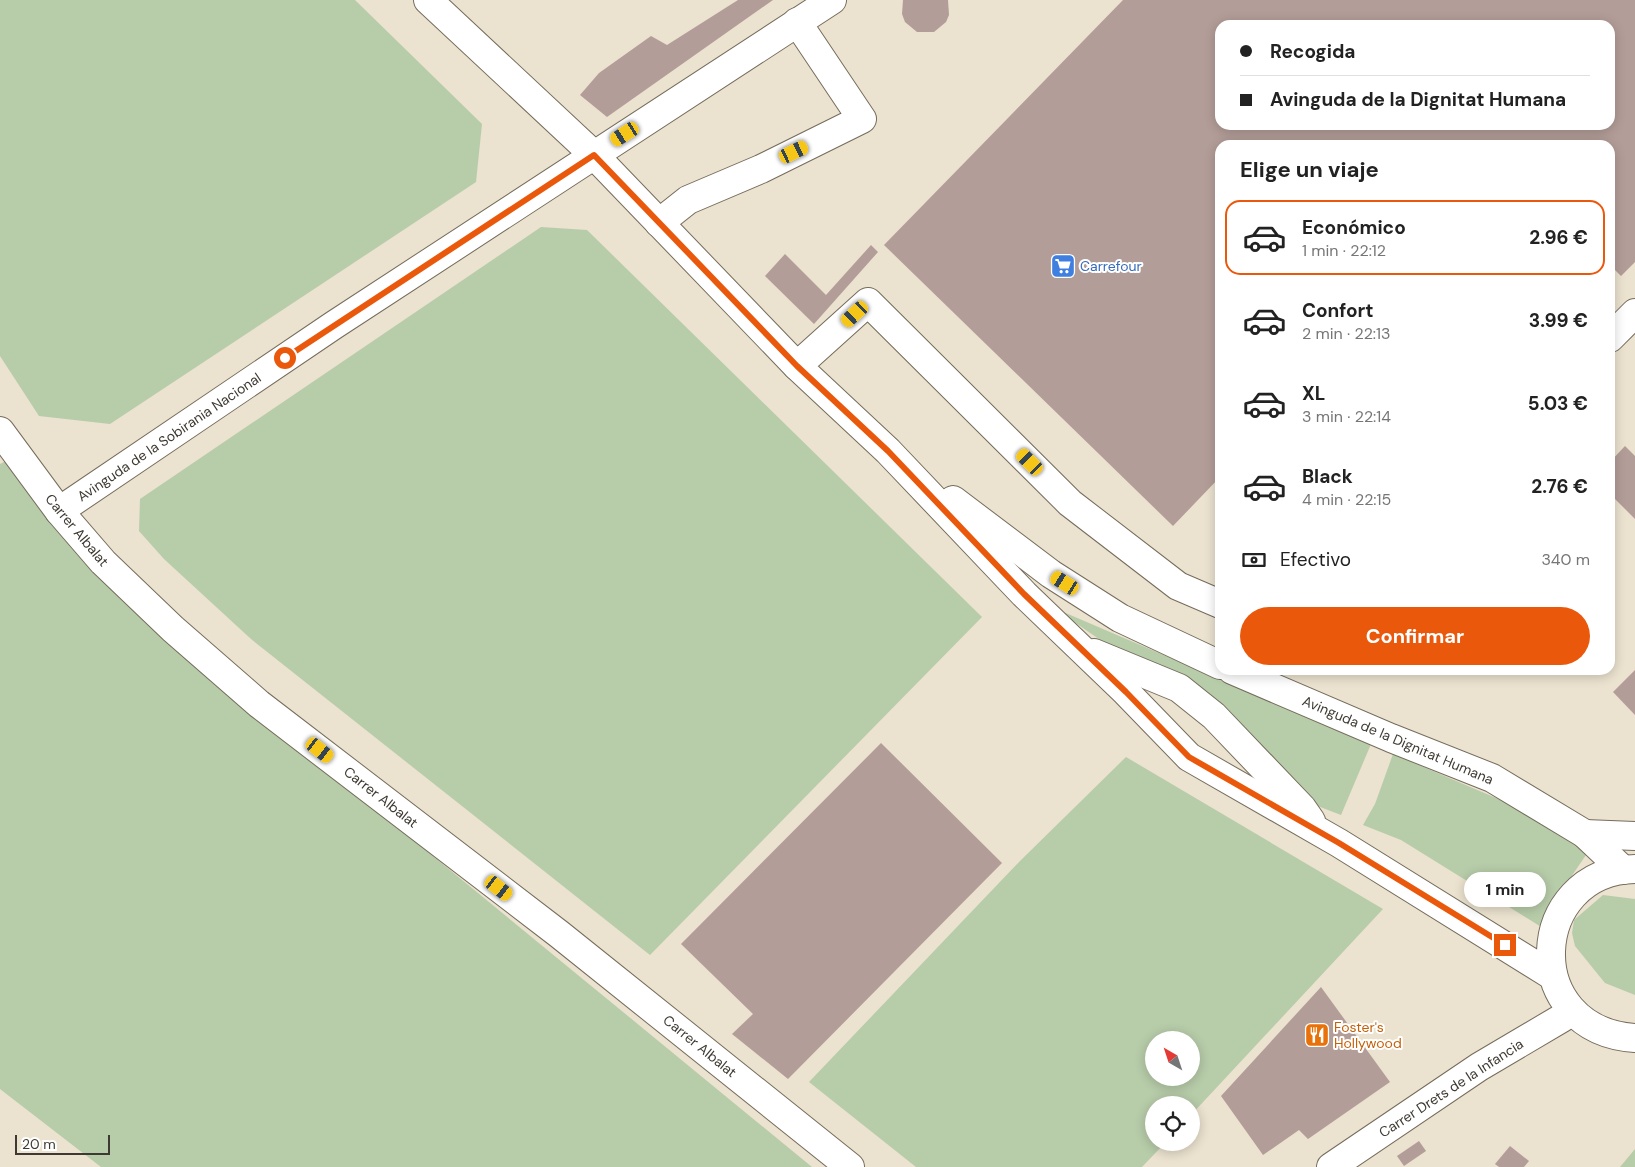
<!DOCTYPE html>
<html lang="es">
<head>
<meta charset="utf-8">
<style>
  body { margin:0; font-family:"DM Sans",sans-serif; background:#f6f6f6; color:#222; height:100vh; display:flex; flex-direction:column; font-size:19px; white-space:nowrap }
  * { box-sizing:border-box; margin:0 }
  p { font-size:16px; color:#767676 }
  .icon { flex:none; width:28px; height:28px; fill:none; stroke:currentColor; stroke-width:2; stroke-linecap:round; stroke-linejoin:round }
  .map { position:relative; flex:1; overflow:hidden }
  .details { position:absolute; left:1215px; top:140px; width:400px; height:535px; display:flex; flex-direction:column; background:#fff; border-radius:15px; box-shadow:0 2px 12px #0003 }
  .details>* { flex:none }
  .guide { position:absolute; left:1215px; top:20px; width:400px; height:110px; border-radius:15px; box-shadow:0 2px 12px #0003; display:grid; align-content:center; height:110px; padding:0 25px; background:#fff }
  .needle { width:32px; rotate:321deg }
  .fabs { position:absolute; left:1145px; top:1031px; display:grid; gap:10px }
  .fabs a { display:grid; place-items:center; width:55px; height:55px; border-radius:50%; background:#fff; box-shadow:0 2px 12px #0003; font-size:25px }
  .scale { position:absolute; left:15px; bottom:12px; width:95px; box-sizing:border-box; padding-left:5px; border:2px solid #3e3a33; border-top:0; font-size:14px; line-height:18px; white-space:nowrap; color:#3e3a33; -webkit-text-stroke:4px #fff; paint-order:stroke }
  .end { position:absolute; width:22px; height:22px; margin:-11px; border:6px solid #ea580c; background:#fff; box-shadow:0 0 0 2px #fff }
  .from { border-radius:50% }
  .bubble { position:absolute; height:35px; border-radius:18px; background:#fff; box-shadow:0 2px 12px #0003; font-size:16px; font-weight:700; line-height:35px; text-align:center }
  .car { position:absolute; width:15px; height:30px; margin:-15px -8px; border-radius:6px; box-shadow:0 0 4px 1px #0007; background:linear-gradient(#f5c518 24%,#345 0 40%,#f5c518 0 76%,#345 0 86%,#f5c518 0) }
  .guide b { display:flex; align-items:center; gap:18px; height:48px; font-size:19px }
  .guide b+b { border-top:1px solid #e0e0e0 }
  .guide i { width:12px; height:12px; background:#222 }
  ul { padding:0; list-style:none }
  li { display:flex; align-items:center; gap:15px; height:75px; margin:0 10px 8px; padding:0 15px; border:2px solid transparent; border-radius:15px }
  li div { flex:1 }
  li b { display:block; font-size:19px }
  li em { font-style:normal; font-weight:700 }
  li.on { border-color:#ea580c }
  li>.icon { width:45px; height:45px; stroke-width:1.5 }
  h2 { padding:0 25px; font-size:22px; line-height:60px }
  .pay { display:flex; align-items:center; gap:12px; height:55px; padding:0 25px; font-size:19px }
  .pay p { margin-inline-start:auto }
  .button { display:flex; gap:10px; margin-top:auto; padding:10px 25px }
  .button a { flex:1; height:58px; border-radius:30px; background:#ea580c; color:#fff; font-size:20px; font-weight:700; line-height:58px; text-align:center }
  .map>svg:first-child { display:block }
  .green { fill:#b7cca9; fill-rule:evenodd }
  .building { fill:#b39d98; fill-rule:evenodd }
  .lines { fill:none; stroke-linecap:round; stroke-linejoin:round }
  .minor-casing { stroke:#756c5c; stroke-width:30 }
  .minor { stroke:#fff; stroke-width:28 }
  .route { stroke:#ea580c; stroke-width:6 }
  .labels { text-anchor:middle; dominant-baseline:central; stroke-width:4; stroke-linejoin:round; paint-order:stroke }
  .shop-label { font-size:14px; fill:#366cbe; stroke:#fff; text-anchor:start }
  .street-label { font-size:14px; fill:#3e3a33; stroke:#fff }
  .food-label { font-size:14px; fill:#c56008; stroke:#fff; text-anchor:start }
</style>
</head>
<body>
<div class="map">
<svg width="1635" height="1167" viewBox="0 0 1635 1167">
  <rect width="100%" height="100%" fill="#ebe2cf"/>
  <g class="green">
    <polygon points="0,0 355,0 482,124 476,182 110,424 39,416 0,356"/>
    <polygon points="541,227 587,230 982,617 650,955 251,639 164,559 139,531 140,499"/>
    <polygon points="6,461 211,674 812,1167 101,1167 0,1089 0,464"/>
    <polygon points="1054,608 1371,744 1341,815 1315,805 1258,749"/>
    <polygon points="1393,754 1550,821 1581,844 1586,855 1558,896 1543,928 1401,840 1363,825 1375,804"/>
    <path d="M1126,757L1383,909L1191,1115V1105H1154V1142L1165,1143L1142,1167H916L809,1082L1020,861ZM1154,1040H1191V1078H1154Z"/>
    <polygon points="1603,895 1635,899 1635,995 1605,983 1575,946 1572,933 1574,920"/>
    <polygon points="1635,1149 1635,1167 1620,1167"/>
  </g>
  <g class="building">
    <polygon points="738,0 773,0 607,117 580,95 599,73 651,36 667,45"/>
    <polygon points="903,0 948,0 949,15 946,22 934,32 917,32 905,22 902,14"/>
    <path d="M1123,0H1635V262L1621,276L1615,270L1610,276V145H1220V477L1173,526L884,245ZM1220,25H1610V125H1220Z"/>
    <polygon points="871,245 878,252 814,324 765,276 785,254 826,295"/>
    <polygon points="1625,446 1635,456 1635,519 1610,494 1610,462"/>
    <polygon points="1635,670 1635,715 1613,692"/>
    <polygon points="881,743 1002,863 788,1079 732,1034 753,1014 681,944"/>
    <polygon points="1321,987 1390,1082 1308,1139 1299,1130 1263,1155 1221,1096"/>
    <polygon points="1419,1141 1426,1151 1404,1166 1397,1156"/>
    <polygon points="1510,1146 1529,1161 1524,1167 1499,1167 1495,1164"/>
  </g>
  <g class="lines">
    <defs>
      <g id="minor">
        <polyline points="428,0 594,155 797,366 888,451 1024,594 1126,692 1189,757 1339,843 1553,976"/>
        <polyline points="659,223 688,200 761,169 862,119 797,22"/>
        <polyline points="1610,338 1635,313"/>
        <polyline points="797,366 868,302 1070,503 1178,586 1220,604"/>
        <polyline points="0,431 59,511 103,562 173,629 259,704 559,934 850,1167"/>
        <polyline points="953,500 1051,574 1120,618 1220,665"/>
        <polyline points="59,511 334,325 832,0"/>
        <polyline points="1094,653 1179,688 1214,716 1302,808 1311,821"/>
        <polyline points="1232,670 1391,738 1492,778 1585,834 1623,870"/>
        <polyline points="1585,834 1635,836"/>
        <path d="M1635,869C1528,871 1518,1030 1635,1038"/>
        <polyline points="1331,1167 1479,1067 1562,1018 1571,1010"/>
      </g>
    </defs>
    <use href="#minor" class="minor-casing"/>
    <use href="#minor" class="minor"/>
  </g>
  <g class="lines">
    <polyline class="route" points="285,358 594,155 797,366 888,451 1024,594 1126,692 1189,757 1339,843 1505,945"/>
  </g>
  <defs>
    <symbol id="supermarket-square" viewBox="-11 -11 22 22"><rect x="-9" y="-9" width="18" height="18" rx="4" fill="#3f7fe0" stroke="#fff"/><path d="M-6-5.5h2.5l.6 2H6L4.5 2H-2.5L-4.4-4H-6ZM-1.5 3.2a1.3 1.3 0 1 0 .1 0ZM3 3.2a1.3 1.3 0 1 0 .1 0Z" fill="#fff"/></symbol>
    <symbol id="restaurant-square" viewBox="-11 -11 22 22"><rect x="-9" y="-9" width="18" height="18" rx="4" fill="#e8710a" stroke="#fff"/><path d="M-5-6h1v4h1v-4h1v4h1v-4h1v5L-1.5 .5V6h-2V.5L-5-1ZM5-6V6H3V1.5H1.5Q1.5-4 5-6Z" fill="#fff"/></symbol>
  </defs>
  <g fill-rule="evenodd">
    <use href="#supermarket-square" x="1049" y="252" width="28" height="28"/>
    <use href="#restaurant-square" x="1303" y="1021" width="28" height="28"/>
  </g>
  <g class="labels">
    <g class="shop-label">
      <text x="1080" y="266">Carrefour</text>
    </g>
    <g class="street-label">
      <text transform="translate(169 437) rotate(-34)">Avinguda de la Sobirania Nacional</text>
      <text transform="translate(77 530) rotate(50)">Carrer Albalat</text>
      <text transform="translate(1398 740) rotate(23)">Avinguda de la Dignitat Humana</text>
      <text transform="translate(381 797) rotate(38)">Carrer Albalat</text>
      <text transform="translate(700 1046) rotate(39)">Carrer Albalat</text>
      <text transform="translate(1451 1088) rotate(-33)">Carrer Drets de la Infancia</text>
    </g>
    <g class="food-label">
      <text x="1334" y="1027">Foster's<tspan x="1334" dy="16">Hollywood</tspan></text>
    </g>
  </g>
</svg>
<div class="fabs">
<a><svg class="needle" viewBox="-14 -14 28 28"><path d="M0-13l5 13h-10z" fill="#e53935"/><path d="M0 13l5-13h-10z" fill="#767676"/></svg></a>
<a><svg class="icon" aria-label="locate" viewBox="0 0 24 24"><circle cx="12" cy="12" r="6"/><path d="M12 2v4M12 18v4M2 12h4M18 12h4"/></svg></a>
</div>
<div class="scale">20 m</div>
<i class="end from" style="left:285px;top:358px"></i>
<i class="end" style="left:1505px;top:945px"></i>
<div class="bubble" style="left:1464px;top:872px;width:82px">1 min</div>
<i class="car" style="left:625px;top:134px;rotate:237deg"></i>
<i class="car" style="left:794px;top:152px;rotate:64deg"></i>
<i class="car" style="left:855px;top:314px;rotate:227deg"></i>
<i class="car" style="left:1030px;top:462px;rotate:315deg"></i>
<i class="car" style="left:1065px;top:583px;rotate:302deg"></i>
<i class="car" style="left:320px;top:750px;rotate:128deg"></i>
<i class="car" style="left:499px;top:888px;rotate:128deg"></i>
<div class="guide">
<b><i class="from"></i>Recogida</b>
<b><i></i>Avinguda de la Dignitat Humana</b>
</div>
<section class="details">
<h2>Elige un viaje</h2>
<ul>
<li class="on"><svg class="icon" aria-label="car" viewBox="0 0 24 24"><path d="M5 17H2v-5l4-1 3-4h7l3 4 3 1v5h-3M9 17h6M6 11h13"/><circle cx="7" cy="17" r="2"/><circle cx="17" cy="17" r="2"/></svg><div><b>Económico</b><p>1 min · 22:12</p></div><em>2.96 €</em></li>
<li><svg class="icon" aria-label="car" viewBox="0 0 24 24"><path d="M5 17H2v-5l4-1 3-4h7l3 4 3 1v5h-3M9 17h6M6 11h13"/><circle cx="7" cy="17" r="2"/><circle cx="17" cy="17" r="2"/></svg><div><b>Confort</b><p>2 min · 22:13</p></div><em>3.99 €</em></li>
<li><svg class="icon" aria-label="car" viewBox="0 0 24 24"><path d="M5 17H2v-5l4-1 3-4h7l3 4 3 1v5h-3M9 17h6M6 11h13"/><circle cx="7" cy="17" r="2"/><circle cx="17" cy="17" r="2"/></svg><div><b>XL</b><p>3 min · 22:14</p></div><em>5.03 €</em></li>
<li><svg class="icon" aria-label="car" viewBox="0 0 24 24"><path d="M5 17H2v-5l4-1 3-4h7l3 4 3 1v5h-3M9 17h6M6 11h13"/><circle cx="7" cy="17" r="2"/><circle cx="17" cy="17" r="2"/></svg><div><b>Black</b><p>4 min · 22:15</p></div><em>2.76 €</em></li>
</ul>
<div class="pay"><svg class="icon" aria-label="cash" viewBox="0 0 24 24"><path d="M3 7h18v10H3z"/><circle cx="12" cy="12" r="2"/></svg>Efectivo<p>340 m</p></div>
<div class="button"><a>Confirmar</a></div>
</section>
</div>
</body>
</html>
